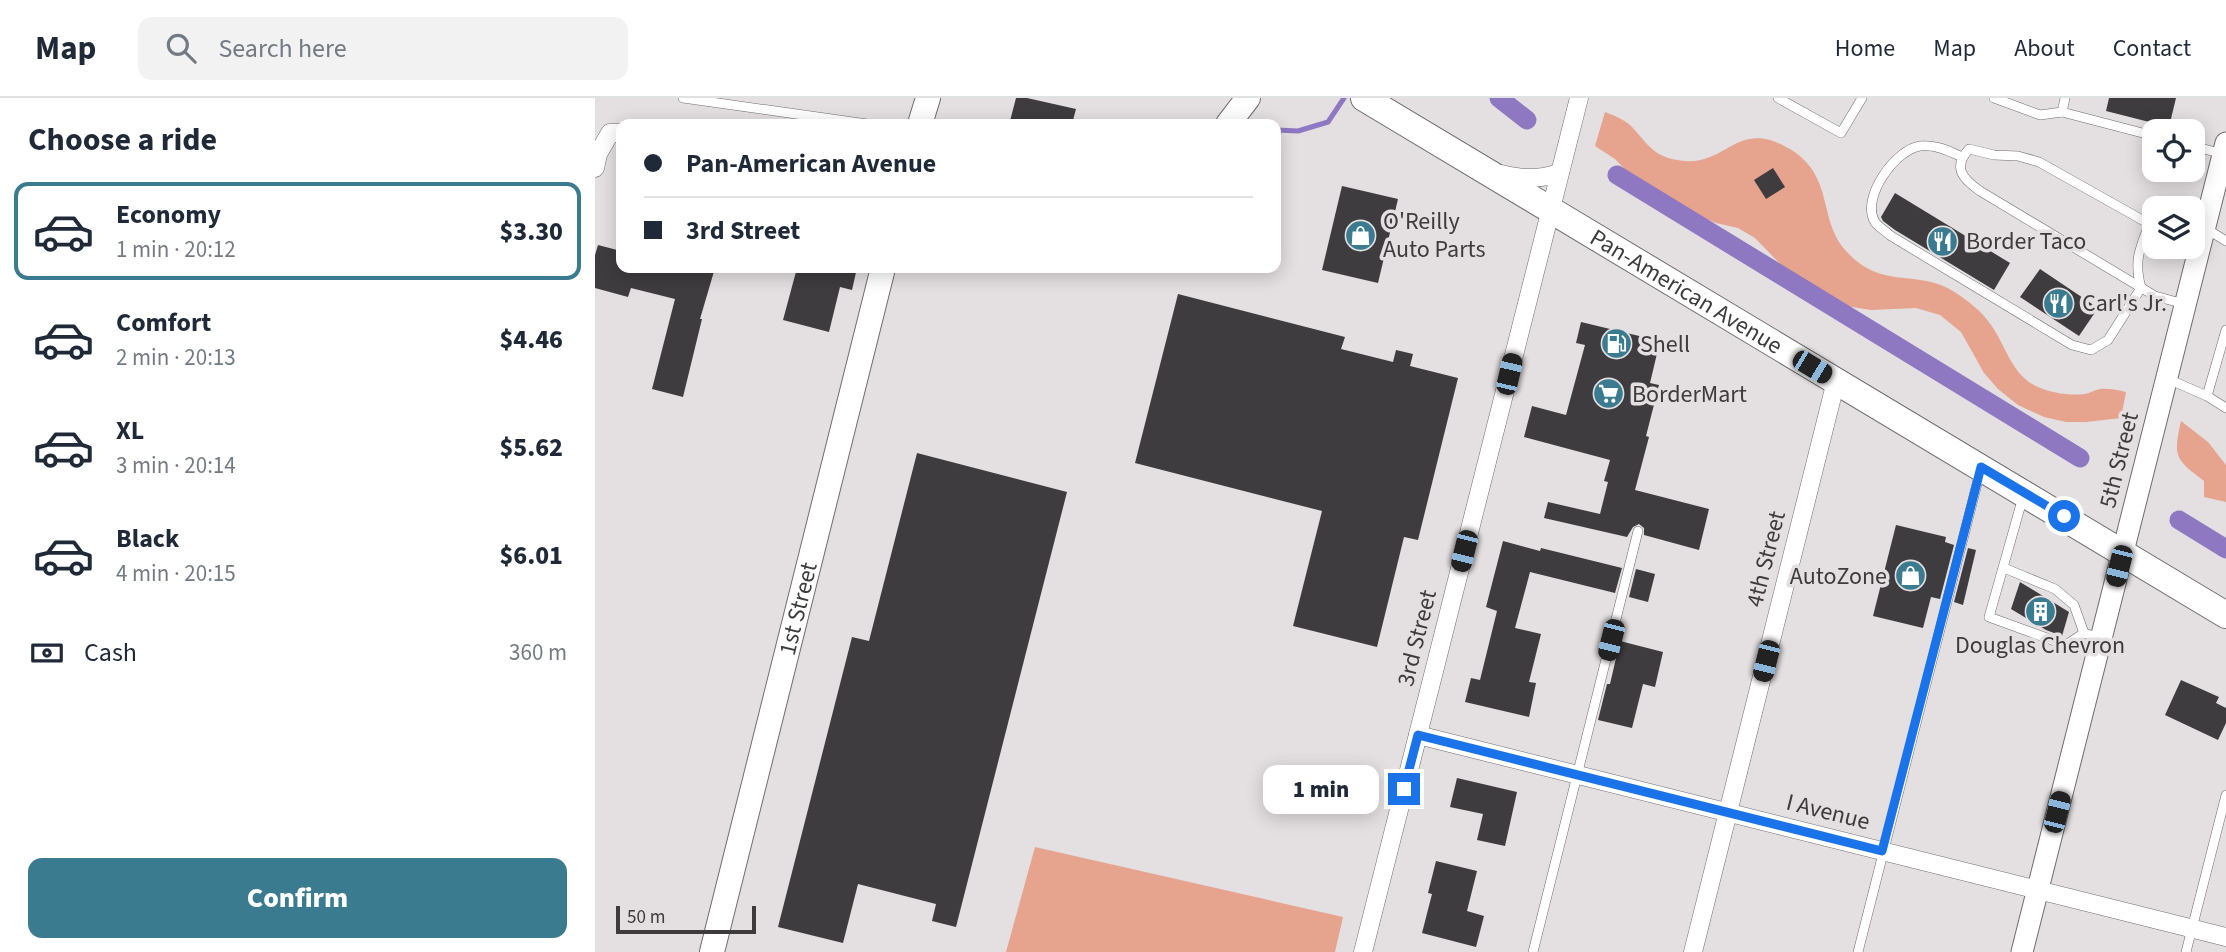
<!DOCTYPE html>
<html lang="en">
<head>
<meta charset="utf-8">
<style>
  body { margin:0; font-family:"Source Sans 3",sans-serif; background:#f2f2f3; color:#1f2937; height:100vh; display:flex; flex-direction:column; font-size:26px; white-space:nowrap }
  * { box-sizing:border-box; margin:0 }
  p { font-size:23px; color:#747a83 }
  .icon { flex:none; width:38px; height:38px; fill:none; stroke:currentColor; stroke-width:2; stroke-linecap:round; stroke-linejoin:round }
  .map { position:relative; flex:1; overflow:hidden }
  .drawer { display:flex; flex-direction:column; background:#fff; width:595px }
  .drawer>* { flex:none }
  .hud { position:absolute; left:21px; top:21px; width:665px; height:154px; border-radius:14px; box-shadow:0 4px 18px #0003; display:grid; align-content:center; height:154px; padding:0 28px; background:#fff }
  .fabs { position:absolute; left:1547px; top:21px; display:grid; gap:14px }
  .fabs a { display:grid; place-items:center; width:63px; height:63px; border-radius:14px; background:#fff; box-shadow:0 4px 18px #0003; font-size:35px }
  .scale { position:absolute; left:21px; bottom:18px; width:140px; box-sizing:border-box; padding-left:7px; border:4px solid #3d3b3c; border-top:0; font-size:19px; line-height:24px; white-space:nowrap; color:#3d3b3c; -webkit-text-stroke:5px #e4dfe1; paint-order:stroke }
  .end { position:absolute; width:32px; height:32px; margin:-16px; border:9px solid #1a73e8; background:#fff; box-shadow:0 0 0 4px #fff }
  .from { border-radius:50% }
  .bubble { position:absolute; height:49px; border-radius:14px; background:#fff; box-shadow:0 4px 18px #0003; font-size:23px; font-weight:800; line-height:49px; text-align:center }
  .car { position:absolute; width:21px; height:42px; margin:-21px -10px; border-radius:9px; box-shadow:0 0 5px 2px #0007; background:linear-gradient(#222 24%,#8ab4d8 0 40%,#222 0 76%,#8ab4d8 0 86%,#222 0) }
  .hud b { display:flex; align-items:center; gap:24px; height:66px; font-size:26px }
  .hud b+b { border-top:2px solid #e0e1e3 }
  .hud i { width:18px; height:18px; background:#1f2937 }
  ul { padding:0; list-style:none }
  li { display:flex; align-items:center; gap:21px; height:98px; margin:0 14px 10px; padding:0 14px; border:4px solid transparent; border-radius:14px }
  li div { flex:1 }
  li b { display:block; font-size:26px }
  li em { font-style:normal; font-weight:800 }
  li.active { border-color:#3b7b8f }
  li>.icon { width:63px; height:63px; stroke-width:1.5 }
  h2 { padding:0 28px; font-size:32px; line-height:84px }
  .pay { display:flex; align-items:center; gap:18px; height:77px; padding:0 28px; font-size:26px }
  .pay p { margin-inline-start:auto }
  .action { display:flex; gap:14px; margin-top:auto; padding:14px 28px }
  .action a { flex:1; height:80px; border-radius:14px; background:#3b7b8f; color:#fff; font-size:28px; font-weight:800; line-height:80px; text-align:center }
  header { display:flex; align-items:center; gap:42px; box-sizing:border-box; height:98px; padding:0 35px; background:#fff; border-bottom:2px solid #e0e1e3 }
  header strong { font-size:33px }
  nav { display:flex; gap:38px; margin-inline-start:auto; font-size:24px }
  .search { width:490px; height:63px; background:#f2f2f3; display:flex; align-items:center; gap:18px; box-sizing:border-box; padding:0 24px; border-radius:14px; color:#747a83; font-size:26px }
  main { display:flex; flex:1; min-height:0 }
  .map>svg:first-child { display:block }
  .green { fill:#e6a38e }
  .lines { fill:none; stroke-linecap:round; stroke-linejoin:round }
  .stream { stroke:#8e78c2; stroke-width:5 }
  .canal { stroke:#8e78c2; stroke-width:19 }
  .building { fill:#3f3c3f }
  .service-casing { stroke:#706c6e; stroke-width:10 }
  .minor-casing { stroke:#706c6e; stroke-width:19 }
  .tertiary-casing { stroke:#706c6e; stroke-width:23 }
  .secondary-casing { stroke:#706c6e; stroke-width:26 }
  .primary-casing { stroke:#706c6e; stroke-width:28 }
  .service { stroke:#fff; stroke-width:9 }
  .minor { stroke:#fff; stroke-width:18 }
  .tertiary { stroke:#fff; stroke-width:21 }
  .secondary { stroke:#fff; stroke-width:24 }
  .primary { stroke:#fff; stroke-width:26 }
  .route { stroke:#1a73e8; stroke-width:9 }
  .labels { text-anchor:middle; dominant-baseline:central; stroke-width:7; stroke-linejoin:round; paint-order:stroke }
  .poi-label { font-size:24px; fill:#3d3b3c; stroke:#e4dfe1; text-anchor:start }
  .street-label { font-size:24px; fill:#3d3b3c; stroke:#e4dfe1 }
</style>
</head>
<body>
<header>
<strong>Map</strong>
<div class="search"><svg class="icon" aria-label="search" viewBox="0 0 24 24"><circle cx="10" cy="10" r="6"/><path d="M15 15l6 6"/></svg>Search here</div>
<nav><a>Home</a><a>Map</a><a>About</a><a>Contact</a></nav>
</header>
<main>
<section class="drawer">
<h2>Choose a ride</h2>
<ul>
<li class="active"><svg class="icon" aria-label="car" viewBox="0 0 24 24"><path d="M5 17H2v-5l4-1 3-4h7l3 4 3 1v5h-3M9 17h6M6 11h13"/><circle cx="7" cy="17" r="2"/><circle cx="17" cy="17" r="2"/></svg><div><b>Economy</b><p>1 min · 20:12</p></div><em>$3.30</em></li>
<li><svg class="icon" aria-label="car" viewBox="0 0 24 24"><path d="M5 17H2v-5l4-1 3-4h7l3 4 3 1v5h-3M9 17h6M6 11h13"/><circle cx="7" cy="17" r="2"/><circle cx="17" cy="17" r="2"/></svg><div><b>Comfort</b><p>2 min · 20:13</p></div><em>$4.46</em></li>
<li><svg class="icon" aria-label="car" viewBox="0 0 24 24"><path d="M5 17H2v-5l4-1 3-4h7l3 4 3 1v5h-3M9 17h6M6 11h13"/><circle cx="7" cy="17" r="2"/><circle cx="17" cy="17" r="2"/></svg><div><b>XL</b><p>3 min · 20:14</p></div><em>$5.62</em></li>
<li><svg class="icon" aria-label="car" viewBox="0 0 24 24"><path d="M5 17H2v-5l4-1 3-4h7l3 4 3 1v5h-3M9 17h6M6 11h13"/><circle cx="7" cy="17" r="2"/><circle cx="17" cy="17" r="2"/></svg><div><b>Black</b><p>4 min · 20:15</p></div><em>$6.01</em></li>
</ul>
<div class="pay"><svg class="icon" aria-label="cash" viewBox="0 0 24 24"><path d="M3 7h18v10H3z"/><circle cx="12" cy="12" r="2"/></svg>Cash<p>360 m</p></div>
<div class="action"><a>Confirm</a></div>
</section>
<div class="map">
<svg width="1631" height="854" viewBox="0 0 1631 854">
  <rect width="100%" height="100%" fill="#e4dfe1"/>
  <g class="green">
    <path d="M1010,14C1020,18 1031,22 1038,30C1055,49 1060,60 1089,63C1134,67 1143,18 1198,53C1239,80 1223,122 1251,153C1288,194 1323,169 1361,195C1373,203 1385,212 1393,223C1411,245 1415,277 1443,289C1457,295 1474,298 1490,296C1495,295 1500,292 1505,291C1513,290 1523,292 1531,294L1526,320L1491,324H1471L1449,319L1423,307L1403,291L1389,275L1366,234L1345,217L1321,210L1276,212L1251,208L1232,200L1210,188L1192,173L1160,140L1143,130L1121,125L1077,107L1041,83L1020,61L1000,48Z"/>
    <path d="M1586,323L1613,344L1631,367V404L1609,399V383C1580,361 1578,359 1586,323Z"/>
    <polygon points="440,749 748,819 740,854 411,854"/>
  </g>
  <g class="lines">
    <polyline class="stream" points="681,32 703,33 733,24 749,0"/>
    <g class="canal">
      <polyline points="904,0 932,22"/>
      <polyline points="1022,77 1485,360"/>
      <polyline points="1584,422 1631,451"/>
    </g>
  </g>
  <g class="building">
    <polygon points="421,0 432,0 481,11 477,26 431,26 415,23"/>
    <polygon points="1514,0 1581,0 1574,29 1511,13"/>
    <polygon points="1178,70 1190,89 1171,101 1159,82"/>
    <polygon points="747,88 803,101 783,185 727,172"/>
    <polygon points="1300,95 1415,165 1399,192 1300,132 1288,123 1286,119"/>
    <polygon points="3,147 26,153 26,170 120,170 105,221 107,221 88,299 57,291 80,201 36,190 33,199 0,190 0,157"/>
    <polygon points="202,170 262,170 257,192 245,189 234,234 188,222"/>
    <polygon points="1445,171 1503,210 1484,238 1425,199"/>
    <polygon points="583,196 750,239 746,251 798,264 801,252 818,256 815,268 863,280 823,442 809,439 782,549 698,528 727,413 540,365"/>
    <polygon points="986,224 1065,243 1055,285 1064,287 1051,338 1054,339 1040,392 1114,411 1104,452 1049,437 1049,430 1044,426 1038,429 1032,439 949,420 953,404 1005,416 1013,384 1009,383 1015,362 929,339 937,308 971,317 990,247 981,245"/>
    <polygon points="322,355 472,394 361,829 337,823 341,806 263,786 248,845 183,829 257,539 274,543"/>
    <polygon points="1301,427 1351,439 1350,444 1359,447 1345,501 1336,499 1328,530 1278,518"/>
    <polygon points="908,443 945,453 946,450 1027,470 1020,495 935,474 920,530 946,536 934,584 941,585 934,619 870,604 876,580 885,582 902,513 891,509"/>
    <polygon points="1373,450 1381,452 1368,507 1359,504"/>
    <polygon points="1041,471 1060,476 1053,504 1034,499"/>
    <polygon points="1425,484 1474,514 1467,538 1451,532 1416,511"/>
    <polygon points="1025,543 1068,554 1060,589 1048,586 1037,630 1003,622 1012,586 1015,586"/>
    <polygon points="1586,582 1624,599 1621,605 1631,610 1631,625 1623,642 1570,617"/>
    <polygon points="862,680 922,694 910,748 882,742 888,716 855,709"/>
    <polygon points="841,763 882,773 872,813 889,818 881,849 827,835 837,796 833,795"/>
  </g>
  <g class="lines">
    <defs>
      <g id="service">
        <polyline points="88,0 272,26"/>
        <polyline points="1183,0 1246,35 1267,0"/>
        <polyline points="1399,0 1445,17 1467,14 1559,38"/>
        <polyline points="1467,14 1470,0"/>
        <polyline points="1598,48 1628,56"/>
        <path d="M1367,59C1354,53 1340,46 1325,48C1301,51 1265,100 1280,124C1283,129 1292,134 1296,138L1477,247L1496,252L1513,242L1546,190C1539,164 1544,152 1554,127"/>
        <path d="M1558,128L1444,64L1423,58L1399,57L1374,51C1357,70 1368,81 1385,93L1560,198L1589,206"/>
        <polyline points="1610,130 1631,143"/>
        <polyline points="1573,281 1612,298 1631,310"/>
        <polyline points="1612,298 1631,232"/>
        <polyline points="1428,399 1394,519 1471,547 1489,535 1505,540"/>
        <polyline points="1409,470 1460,491 1479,507 1489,535"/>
        <polyline points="938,854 1043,433"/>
        <polyline points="1263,854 1385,374"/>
        <polyline points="1591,854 1631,697"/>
      </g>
      <g id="minor">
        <polyline points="0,70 3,56 15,35 26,35"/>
        <path d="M906,76C927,81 943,82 964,75"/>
        <polyline points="823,637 1631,839"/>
        <polyline points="768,854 984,0"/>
        <polyline points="1098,854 1241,283"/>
      </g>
      <polyline id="tertiary" points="1427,854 1631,45"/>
      <g id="secondary">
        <polyline points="325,26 333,0"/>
        <polyline points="633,26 653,0"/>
        <path id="s1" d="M117,854L288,170"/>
      </g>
      <g id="primary">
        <path id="s2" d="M769,0L1631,517"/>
      </g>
    </defs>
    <use href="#service" class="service-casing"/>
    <use href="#minor" class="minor-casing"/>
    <use href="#tertiary" class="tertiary-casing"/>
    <use href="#secondary" class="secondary-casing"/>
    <use href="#primary" class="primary-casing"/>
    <use href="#service" class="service"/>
    <use href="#minor" class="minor"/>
    <use href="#tertiary" class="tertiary"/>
    <use href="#secondary" class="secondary"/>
    <use href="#primary" class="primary"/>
  </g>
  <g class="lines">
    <polyline class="route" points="809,691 823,637 1287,753 1386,369 1469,418"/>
  </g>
  <defs>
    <symbol id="shop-disc" viewBox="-11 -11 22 22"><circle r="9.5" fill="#3b7b8f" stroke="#e4dfe1"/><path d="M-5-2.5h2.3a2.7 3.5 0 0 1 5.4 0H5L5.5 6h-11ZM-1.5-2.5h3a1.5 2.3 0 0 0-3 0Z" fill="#fff"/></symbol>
    <symbol id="restaurant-disc" viewBox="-11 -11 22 22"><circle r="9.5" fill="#3b7b8f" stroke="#e4dfe1"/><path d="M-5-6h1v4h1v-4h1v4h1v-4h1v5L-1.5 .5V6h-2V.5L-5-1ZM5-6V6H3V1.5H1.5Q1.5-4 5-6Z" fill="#fff"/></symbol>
    <symbol id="fuel-disc" viewBox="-11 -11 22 22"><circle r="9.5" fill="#3b7b8f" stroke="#e4dfe1"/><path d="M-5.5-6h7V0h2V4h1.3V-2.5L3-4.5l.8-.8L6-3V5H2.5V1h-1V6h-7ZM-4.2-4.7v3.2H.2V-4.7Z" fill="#fff"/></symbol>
    <symbol id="supermarket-disc" viewBox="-11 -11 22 22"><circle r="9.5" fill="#3b7b8f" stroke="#e4dfe1"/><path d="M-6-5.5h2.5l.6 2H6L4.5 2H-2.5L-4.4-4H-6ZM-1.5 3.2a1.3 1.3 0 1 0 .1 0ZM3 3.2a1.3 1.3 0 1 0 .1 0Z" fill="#fff"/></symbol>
    <symbol id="building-disc" viewBox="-11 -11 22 22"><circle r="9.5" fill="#3b7b8f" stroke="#e4dfe1"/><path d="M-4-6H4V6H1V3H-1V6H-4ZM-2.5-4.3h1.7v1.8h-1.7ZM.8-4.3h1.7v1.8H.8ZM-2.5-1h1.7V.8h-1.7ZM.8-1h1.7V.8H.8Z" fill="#fff"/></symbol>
  </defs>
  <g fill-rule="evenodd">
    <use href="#shop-disc" x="748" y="120" width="35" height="35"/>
    <use href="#restaurant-disc" x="1330" y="126" width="35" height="35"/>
    <use href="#restaurant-disc" x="1446" y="188" width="35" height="35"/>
    <use href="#fuel-disc" x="1004" y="228" width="35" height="35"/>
    <use href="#supermarket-disc" x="996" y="278" width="35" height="35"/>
    <use href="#shop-disc" x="1298" y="460" width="35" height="35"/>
    <use href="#building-disc" x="1428" y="496" width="35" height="35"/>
  </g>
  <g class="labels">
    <g class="poi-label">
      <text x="788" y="123">O'Reilly<tspan x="788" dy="28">Auto Parts</tspan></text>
      <text x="1371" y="143">Border Taco</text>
      <text x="1487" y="205">Carl's Jr.</text>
      <text x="1045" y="246">Shell</text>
      <text x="1037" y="296">BorderMart</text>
      <text x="1292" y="478" text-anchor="end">AutoZone</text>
      <text x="1445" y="547" text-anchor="middle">Douglas Chevron</text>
    </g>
    <g class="street-label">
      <text stroke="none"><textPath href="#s2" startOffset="376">Pan-American Avenue</textPath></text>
      <text transform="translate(1524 362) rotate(-76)">5th Street</text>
      <text transform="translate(1171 461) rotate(-76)">4th Street</text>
      <text stroke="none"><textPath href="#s1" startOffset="354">1st Street</textPath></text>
      <text transform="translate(822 540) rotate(-76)">3rd Street</text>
      <text transform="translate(1233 714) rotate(14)">I Avenue</text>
    </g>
  </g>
</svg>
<div class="fabs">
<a><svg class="icon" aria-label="locate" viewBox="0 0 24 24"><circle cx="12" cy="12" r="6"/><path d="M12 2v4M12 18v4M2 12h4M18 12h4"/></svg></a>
<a><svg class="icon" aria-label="layers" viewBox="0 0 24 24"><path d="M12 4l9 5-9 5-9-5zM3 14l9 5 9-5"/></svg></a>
</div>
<div class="scale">50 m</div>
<i class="end from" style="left:1469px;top:418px"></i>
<i class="end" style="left:809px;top:691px"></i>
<div class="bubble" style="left:668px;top:667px;width:116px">1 min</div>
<i class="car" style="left:1217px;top:269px;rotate:121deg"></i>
<i class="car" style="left:914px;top:276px;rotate:13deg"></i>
<i class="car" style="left:869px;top:453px;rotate:194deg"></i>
<i class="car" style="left:1524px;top:468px;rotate:194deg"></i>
<i class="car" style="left:1016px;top:542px;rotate:194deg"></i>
<i class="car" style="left:1171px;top:563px;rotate:194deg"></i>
<i class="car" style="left:1462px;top:714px;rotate:14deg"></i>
<div class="hud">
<b><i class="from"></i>Pan-American Avenue</b>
<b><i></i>3rd Street</b>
</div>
</div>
</main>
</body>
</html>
